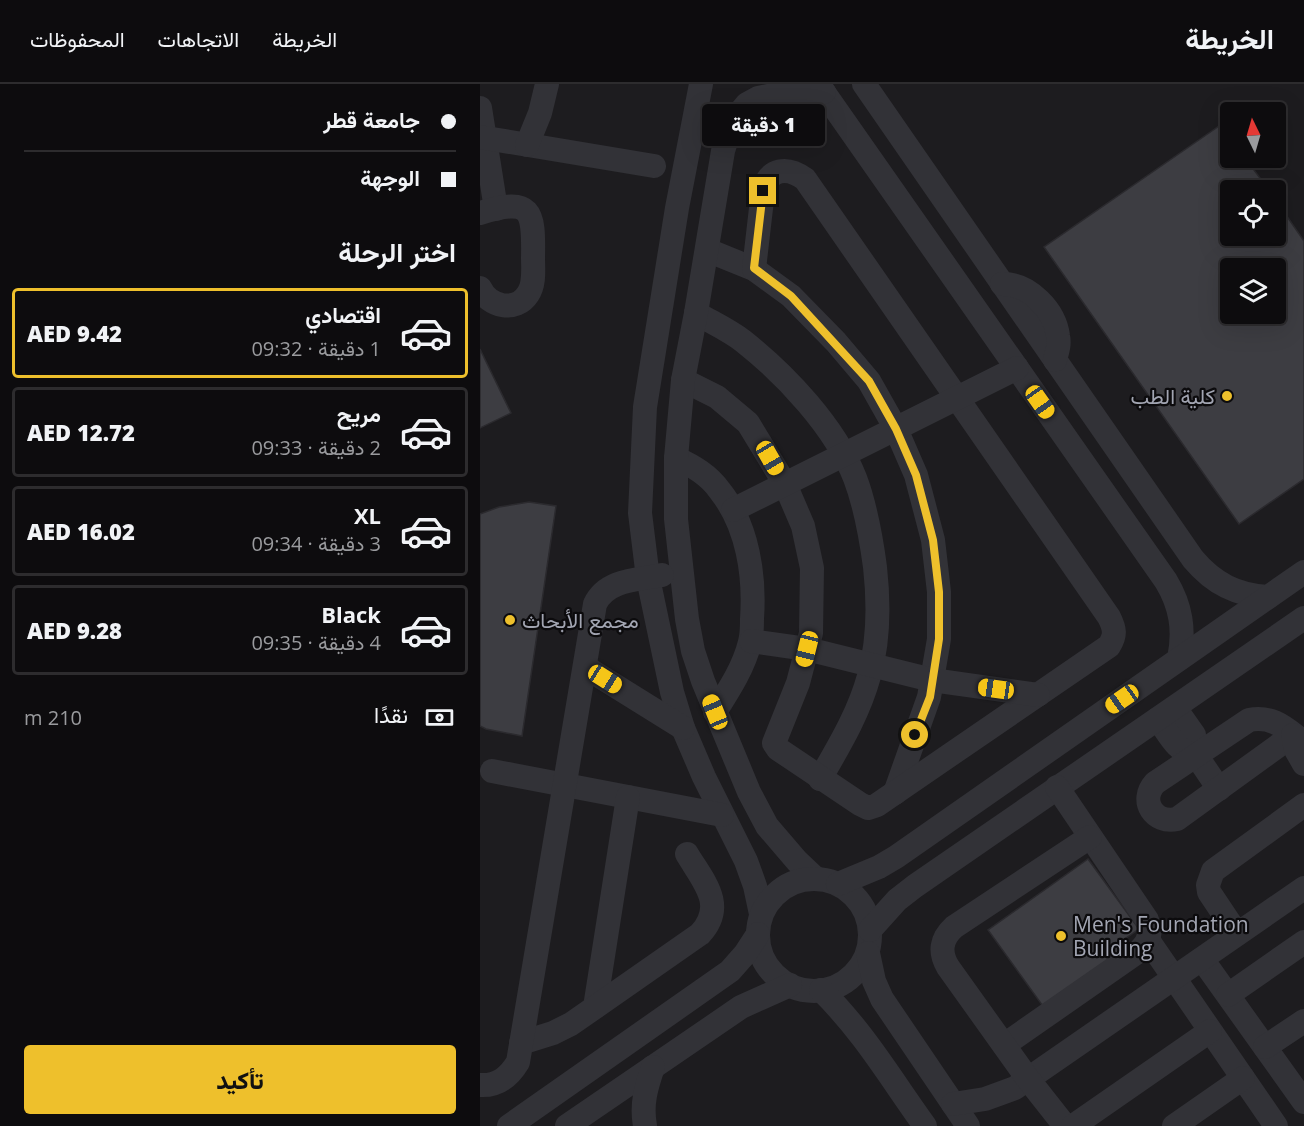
<!DOCTYPE html>
<html lang="ar">
<head>
<meta charset="utf-8">
<style>
  body { margin:0; font-family:"Open Sans",Vazirmatn,sans-serif; background:#161517; color:#f1f3f6; direction:rtl; height:100vh; display:flex; flex-direction:column; font-size:22px; white-space:nowrap }
  * { box-sizing:border-box; margin:0 }
  p { font-size:20px; color:#9a9b9e }
  .icon { flex:none; width:33px; height:33px; fill:none; stroke:currentColor; stroke-width:2; stroke-linecap:round; stroke-linejoin:round }
  .map { position:relative; flex:1; overflow:hidden; direction:ltr }
  .drawer { display:flex; flex-direction:column; background:#0d0c0e; width:480px }
  .drawer>* { flex:none }
  .guide { display:grid; align-content:center; height:132px; padding:0 24px; background:#0d0c0e }
  .needle { width:39px; rotate:355deg }
  .tools { position:absolute; left:740px; top:18px; display:grid; gap:12px }
  .tools a { display:grid; place-items:center; width:66px; height:66px; border-radius:6px; background:#0d0c0e; box-shadow:0 6px 24px #0002,0 0 0 2px #2d2c2e; font-size:30px }
  .end { position:absolute; width:27px; height:27px; margin:-14px; border:8px solid #eec02c; background:#111; box-shadow:0 0 0 3px #111 }
  .from { border-radius:50% }
  .bubble { position:absolute; height:42px; border-radius:6px; background:#0d0c0e; box-shadow:0 6px 24px #0002,0 0 0 2px #2d2c2e; font-size:20px; font-weight:800; line-height:42px; text-align:center; direction:rtl }
  .car { position:absolute; width:18px; height:36px; margin:-18px -9px; border-radius:8px; box-shadow:0 0 4px 2px #0007; background:linear-gradient(#f5c518 24%,#345 0 40%,#f5c518 0 76%,#345 0 86%,#f5c518 0) }
  .guide b { display:flex; align-items:center; gap:21px; height:57px; font-size:22px }
  .guide b+b { border-top:2px solid #2d2c2e }
  .guide i { width:15px; height:15px; background:#f1f3f6 }
  ul { padding:0; list-style:none }
  li { display:flex; align-items:center; gap:18px; height:90px; margin:0 12px 9px; padding:0 12px; border:3px solid #2d2c2e; border-radius:6px }
  li div { flex:1 }
  li b { display:block; font-size:22px }
  li em { font-style:normal; font-weight:800 }
  li.active { border-color:#eec02c }
  li>.icon { width:54px; height:54px; stroke-width:1.5 }
  h2 { padding:0 24px; font-size:27px; line-height:72px }
  .pay { display:flex; align-items:center; gap:15px; height:66px; padding:0 24px; font-size:22px }
  .pay p { margin-inline-start:auto }
  .button { display:flex; gap:12px; margin-top:auto; padding:12px 24px }
  .button a { flex:1; height:69px; border-radius:6px; background:#eec02c; color:#111; font-size:24px; font-weight:800; line-height:69px; text-align:center }
  header { display:flex; align-items:center; gap:36px; box-sizing:border-box; height:84px; padding:0 30px; background:#0d0c0e; border-bottom:2px solid #2d2c2e }
  header strong { font-size:28px }
  nav { display:flex; gap:33px; margin-inline-start:auto; font-size:21px }
  main { display:flex; flex:1; min-height:0 }
  .map>svg:first-child { display:block }
  .built { fill:#1d1c1f; fill-rule:evenodd }
  .building { fill:#3d3d42; stroke:#2b2a2e; stroke-width:1.5; fill-rule:evenodd }
  .lines { fill:none; stroke-linecap:round; stroke-linejoin:round }
  .minor { stroke:#323237; stroke-width:24 }
  .route { stroke:#eec02c; stroke-width:8 }
  .poi-dot { fill:#eec02c; stroke:#0c0b0d; stroke-width:2 }
  .labels { text-anchor:middle; dominant-baseline:central; stroke-width:4.5; stroke-linejoin:round; paint-order:stroke }
  .poi-label { font-size:21px; fill:#a2a5b2; stroke:#0c0b0d; text-anchor:start }
</style>
</head>
<body>
<header>
<strong>الخريطة</strong>
<nav><a>الخريطة</a><a>الاتجاهات</a><a>المحفوظات</a></nav>
</header>
<main>
<div class="map">
<svg width="824" height="1042" viewBox="0 0 824 1042">
  <rect width="100%" height="100%" fill="#111012"/>
  <path class="built" d="M0,0H824V1042H0ZM750,28H795V74H750ZM750,106H795V152H750ZM750,184H795V230H750Z"/>
  <g class="building">
    <path d="M742,40L750,52V74H765L789,106H750V152H795V115L824,157V395L759,440L564,163ZM750,184H795V230H750Z"/>
    <polygon points="0,265 31,329 0,344"/>
    <polygon points="49,418 76,422 42,652 6,645 0,642 0,430 19,423"/>
    <polygon points="608,775 659,845 639,859 646,868 565,925 508,846"/>
  </g>
  <g class="lines">
    <g class="minor">
      <polyline points="221,0 197,124 165,323 160,429 168,494 192,608 203,644 224,693 266,777 275,802 281,830"/>
      <path d="M338,0L686,497C701,522 705,546 699,575"/>
      <path d="M384,0L713,475C734,500 757,511 788,513"/>
      <polyline points="0,24 16,125"/>
      <polyline points="0,53 174,82"/>
      <polyline points="47,61 60,29 67,0"/>
      <path d="M0,129C52,113 54,126 53,174C53,185 55,200 48,210C36,229 9,223 0,204"/>
      <polyline points="227,166 274,185 311,212 356,258 389,297 416,345 436,391 453,456 459,508 459,555 449,613 415,709"/>
      <path d="M522,200C549,199 575,227 578,252C580,261 577,268 575,276"/>
      <path d="M216,229C231,238 249,246 263,257C306,291 355,343 375,394C386,423 391,453 395,483C399,519 399,557 389,592C379,629 359,662 340,695"/>
      <path d="M203,296L237,313L268,339L305,400L323,442L332,484L331,549L318,599L294,659L298,665L380,720L388,724L397,721L629,562C636,551 635,545 629,533L325,95C307,82 289,84 283,107L274,185"/>
      <path d="M196,374C213,382 229,391 240,407C268,442 275,492 272,535C272,542 272,551 270,558C264,583 249,606 235,628"/>
      <polyline points="253,426 537,284"/>
      <polyline points="271,557 327,565 452,596 558,611"/>
      <polyline points="105,583 203,644"/>
      <polyline points="695,624 714,651 716,671 739,705"/>
      <path d="M678,635C689,650 696,668 716,671"/>
      <path d="M813,651L697,735C674,740 659,717 675,699L769,636C793,631 806,645 824,658"/>
      <polyline points="813,651 816,666 824,680"/>
      <polyline points="12,687 242,731"/>
      <polyline points="335,794 317,777 287,742 269,708 223,597 213,567 207,535 196,435 196,374 203,296 216,229 243,67 252,38 267,20 278,14 303,9 344,8"/>
      <circle cx="334" cy="851" r="56"/>
      <polyline points="358,800 399,783 416,773 824,488"/>
      <polyline points="390,846 417,816 435,802 824,534"/>
      <polyline points="757,850 729,808 728,801 733,787 824,721"/>
      <polyline points="668,856 796,1042"/>
      <polyline points="388,869 394,897 402,915 488,1042"/>
      <polyline points="722,875 824,1018"/>
      <path d="M341,906C383,947 411,995 445,1042"/>
      <polyline points="748,911 824,858"/>
      <polyline points="115,923 148,713"/>
      <path d="M41,959L73,949L91,940L220,850C247,821 223,797 207,770"/>
      <path d="M524,961L659,867C669,858 672,848 667,836L577,703"/>
      <polyline points="785,963 824,937"/>
      <path d="M0,1001C18,1002 29,993 38,978L115,520C127,495 158,496 182,491"/>
      <polyline points="473,1020 505,1015 535,1004 824,804"/>
      <polyline points="29,1042 250,887 265,870 278,850"/>
      <polyline points="87,1042 261,923 310,901"/>
      <path d="M165,1042C161,1020 166,1004 173,983"/>
      <path d="M585,1042L548,995L468,883C459,868 461,855 474,843L610,753"/>
      <polyline points="593,1042 730,947"/>
      <polyline points="694,1042 763,994"/>
    </g>
  </g>
  <g class="lines">
    <polyline class="route" points="283,107 274,184 311,212 389,297 416,345 436,391 453,456 459,508 459,555 450,613 435,651"/>
  </g>
  <g class="poi-dot">
    <circle cx="747" cy="312" r="6"/>
    <circle cx="30" cy="536" r="6"/>
    <circle cx="581" cy="852" r="6"/>
  </g>
  <g class="labels">
    <g class="poi-label">
      <text x="735" y="312" text-anchor="end">كلية الطب</text>
      <text x="42" y="536">مجمع الأبحاث</text>
      <text x="593" y="840">Men's Foundation<tspan x="593" dy="24">Building</tspan></text>
    </g>
  </g>
</svg>
<div class="tools">
<a><svg class="needle" viewBox="-14 -14 28 28"><path d="M0-13l5 13h-10z" fill="#e53935"/><path d="M0 13l5-13h-10z" fill="#9a9b9e"/></svg></a>
<a><svg class="icon" aria-label="locate" viewBox="0 0 24 24"><circle cx="12" cy="12" r="6"/><path d="M12 2v4M12 18v4M2 12h4M18 12h4"/></svg></a>
<a><svg class="icon" aria-label="layers" viewBox="0 0 24 24"><path d="M12 4l9 5-9 5-9-5zM3 14l9 5 9-5"/></svg></a>
</div>
<i class="end from" style="left:435px;top:651px"></i>
<i class="end" style="left:283px;top:107px"></i>
<div class="bubble" style="left:222px;top:20px;width:123px">1 دقيقة</div>
<i class="car" style="left:560px;top:318px;rotate:145deg"></i>
<i class="car" style="left:290px;top:374px;rotate:150deg"></i>
<i class="car" style="left:327px;top:565px;rotate:194deg"></i>
<i class="car" style="left:125px;top:595px;rotate:122deg"></i>
<i class="car" style="left:516px;top:605px;rotate:278deg"></i>
<i class="car" style="left:642px;top:615px;rotate:235deg"></i>
<i class="car" style="left:235px;top:628px;rotate:338deg"></i>
</div>
<section class="drawer">
<div class="guide">
<b><i class="from"></i>جامعة قطر</b>
<b><i></i>الوجهة</b>
</div>
<h2>اختر الرحلة</h2>
<ul>
<li class="active"><svg class="icon" aria-label="car" viewBox="0 0 24 24"><path d="M5 17H2v-5l4-1 3-4h7l3 4 3 1v5h-3M9 17h6M6 11h13"/><circle cx="7" cy="17" r="2"/><circle cx="17" cy="17" r="2"/></svg><div><b>اقتصادي</b><p>1 دقيقة · 09:32</p></div><em>AED 9.42</em></li>
<li><svg class="icon" aria-label="car" viewBox="0 0 24 24"><path d="M5 17H2v-5l4-1 3-4h7l3 4 3 1v5h-3M9 17h6M6 11h13"/><circle cx="7" cy="17" r="2"/><circle cx="17" cy="17" r="2"/></svg><div><b>مريح</b><p>2 دقيقة · 09:33</p></div><em>AED 12.72</em></li>
<li><svg class="icon" aria-label="car" viewBox="0 0 24 24"><path d="M5 17H2v-5l4-1 3-4h7l3 4 3 1v5h-3M9 17h6M6 11h13"/><circle cx="7" cy="17" r="2"/><circle cx="17" cy="17" r="2"/></svg><div><b>XL</b><p>3 دقيقة · 09:34</p></div><em>AED 16.02</em></li>
<li><svg class="icon" aria-label="car" viewBox="0 0 24 24"><path d="M5 17H2v-5l4-1 3-4h7l3 4 3 1v5h-3M9 17h6M6 11h13"/><circle cx="7" cy="17" r="2"/><circle cx="17" cy="17" r="2"/></svg><div><b>Black</b><p>4 دقيقة · 09:35</p></div><em>AED 9.28</em></li>
</ul>
<div class="pay"><svg class="icon" aria-label="cash" viewBox="0 0 24 24"><path d="M3 7h18v10H3z"/><circle cx="12" cy="12" r="2"/></svg>نقدًا<p>210 m</p></div>
<div class="button"><a>تأكيد</a></div>
</section>
</main>
</body>
</html>
